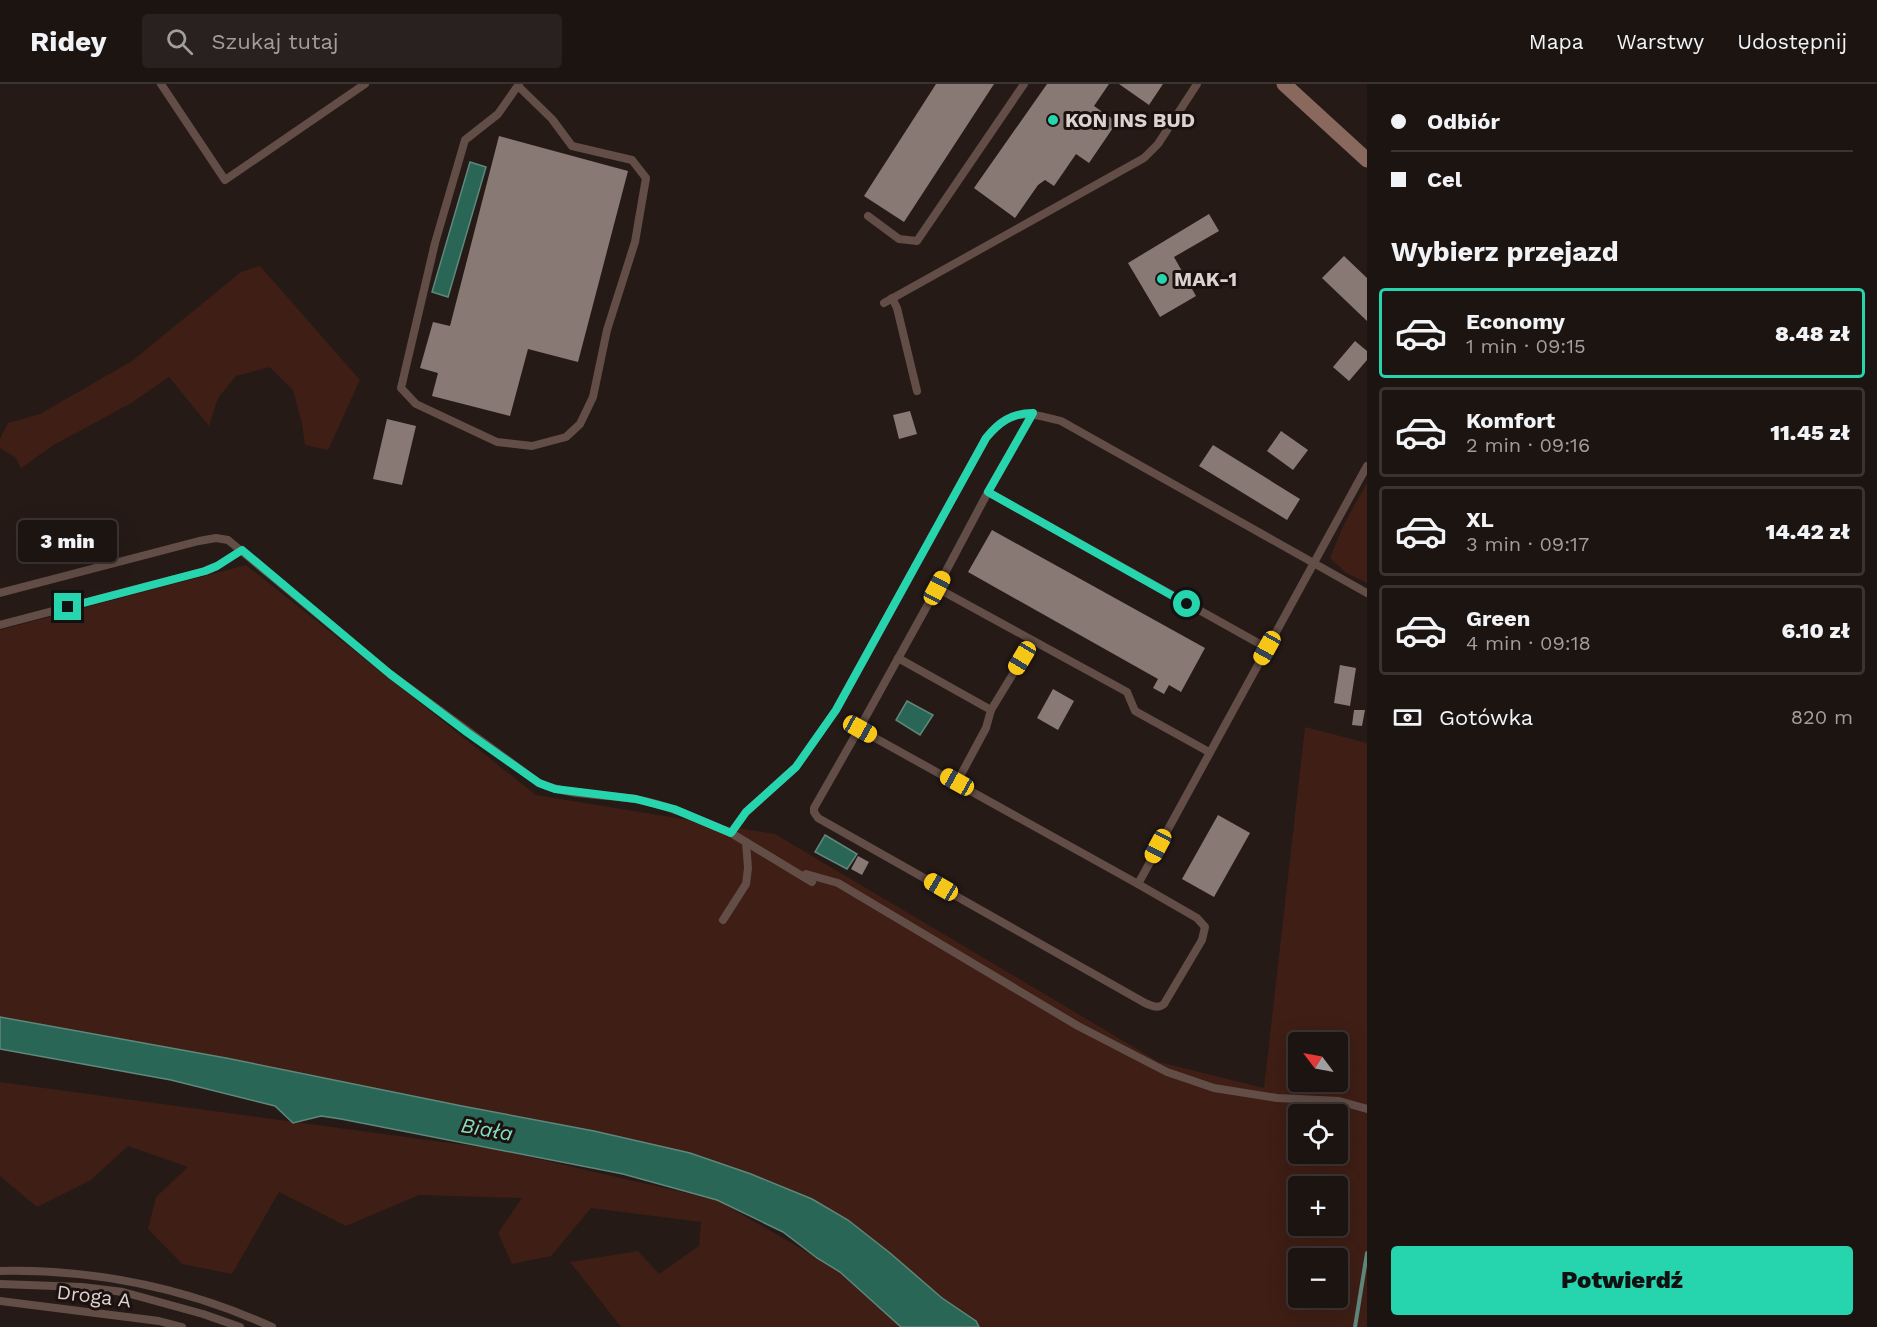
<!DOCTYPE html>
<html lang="pl">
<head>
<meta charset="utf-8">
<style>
  body { margin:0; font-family:"Work Sans",sans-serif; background:#29211f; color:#f1f3f6; height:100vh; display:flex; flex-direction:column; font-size:22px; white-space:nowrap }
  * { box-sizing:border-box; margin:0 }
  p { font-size:20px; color:#a09e9f }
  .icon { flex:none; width:33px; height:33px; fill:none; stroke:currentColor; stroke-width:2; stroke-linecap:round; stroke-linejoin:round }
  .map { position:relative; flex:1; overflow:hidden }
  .drawer { display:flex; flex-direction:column; background:#1c1411; width:510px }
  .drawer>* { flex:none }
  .guide { display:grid; align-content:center; height:132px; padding:0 24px; background:#1c1411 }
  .needle { width:39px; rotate:302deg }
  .controls { position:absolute; left:1288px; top:948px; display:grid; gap:12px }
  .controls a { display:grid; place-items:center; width:60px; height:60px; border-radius:6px; background:#1c1411; box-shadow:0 6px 24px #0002,0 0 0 2px #3a3331; font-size:30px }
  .end { position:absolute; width:27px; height:27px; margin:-14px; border:8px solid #26d5ae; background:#111; box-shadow:0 0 0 3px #111 }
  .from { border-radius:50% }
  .bubble { position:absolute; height:42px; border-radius:6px; background:#1c1411; box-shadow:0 6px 24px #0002,0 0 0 2px #3a3331; font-size:20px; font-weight:800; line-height:42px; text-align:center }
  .car { position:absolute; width:18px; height:36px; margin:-18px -9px; border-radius:8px; box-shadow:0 0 4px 2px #0007; background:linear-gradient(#f5c518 24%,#345 0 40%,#f5c518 0 76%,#345 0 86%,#f5c518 0) }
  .guide b { display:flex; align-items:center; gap:21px; height:57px; font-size:22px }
  .guide b+b { border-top:2px solid #3a3331 }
  .guide i { width:15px; height:15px; background:#f1f3f6 }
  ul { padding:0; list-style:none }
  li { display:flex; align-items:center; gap:18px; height:90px; margin:0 12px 9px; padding:0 12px; border:3px solid #3a3331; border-radius:6px }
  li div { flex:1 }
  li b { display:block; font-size:22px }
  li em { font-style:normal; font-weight:800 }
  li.active { border-color:#26d5ae }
  li>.icon { width:54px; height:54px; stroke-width:1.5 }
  h2 { padding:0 24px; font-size:27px; line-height:72px }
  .pay { display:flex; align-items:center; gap:15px; height:66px; padding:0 24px; font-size:22px }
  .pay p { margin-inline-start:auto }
  .action { display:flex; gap:12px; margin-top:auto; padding:12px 24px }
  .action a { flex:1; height:69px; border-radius:6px; background:#26d5ae; color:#111; font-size:24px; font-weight:800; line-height:69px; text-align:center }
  header { display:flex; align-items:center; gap:36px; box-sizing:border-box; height:84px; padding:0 30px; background:#1c1411; border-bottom:2px solid #3a3331 }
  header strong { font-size:28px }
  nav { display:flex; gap:33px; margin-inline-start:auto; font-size:21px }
  .search { width:420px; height:54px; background:#29211f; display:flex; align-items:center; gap:15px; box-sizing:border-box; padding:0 21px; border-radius:6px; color:#a09e9f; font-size:22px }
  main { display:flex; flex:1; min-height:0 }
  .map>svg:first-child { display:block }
  .green { fill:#3e1e15; fill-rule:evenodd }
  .water { fill:#2a6656; stroke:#5f877b; stroke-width:1.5 }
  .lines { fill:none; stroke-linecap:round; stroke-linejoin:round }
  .stream { stroke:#5f877b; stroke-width:4 }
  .building { fill:#887974 }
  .lane { stroke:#624d47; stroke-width:8 }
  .secondary { stroke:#89685e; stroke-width:15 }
  .route { stroke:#26d5ae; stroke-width:8 }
  .poi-dot { fill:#26d5ae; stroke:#1c110e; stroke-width:2 }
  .labels { text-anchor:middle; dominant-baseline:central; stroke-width:6; stroke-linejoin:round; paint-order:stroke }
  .poi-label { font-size:20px; font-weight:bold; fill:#dcd3d1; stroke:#1c110e; text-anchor:start }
  .street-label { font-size:20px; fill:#dcd3d1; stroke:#1c110e }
  .water-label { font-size:21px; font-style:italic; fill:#82dfc3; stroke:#1c110e }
</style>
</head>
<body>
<header>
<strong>Ridey</strong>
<div class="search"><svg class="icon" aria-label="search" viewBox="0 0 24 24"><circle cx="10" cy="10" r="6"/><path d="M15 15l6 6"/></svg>Szukaj tutaj</div>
<nav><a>Mapa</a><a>Warstwy</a><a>Udostępnij</a></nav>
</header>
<main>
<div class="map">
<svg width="1367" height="1243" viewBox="0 0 1367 1243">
  <rect width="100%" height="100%" fill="#261a17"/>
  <g class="green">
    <polygon points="260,182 360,296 328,366 305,361 302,340 293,306 270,283 236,292 218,314 209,342 169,293 131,319 52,362 20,385 20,382 15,373 0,364 0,355 8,339 40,330 132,277 241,188"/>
    <polygon points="1367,399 1367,499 1346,489 1330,474 1344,440"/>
    <path d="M246,481L536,711L775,750L1159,978L1264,1004L1305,643L1367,659V1243H979L976,1236L942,1214L890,1169L812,1115L751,1090L690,1069L594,1047L462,1022L226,974L0,933V546ZM1299,958H1338V998H1299ZM1299,1030H1338V1070H1299ZM1299,1102H1338V1142H1299ZM1299,1174H1338V1214H1299Z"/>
    <polygon points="0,998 495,1065 717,1116 937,1243 621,1243 570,1178 638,1167 659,1190 699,1162 701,1138 591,1124 551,1172 512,1180 498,1149 522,1114 419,1111 346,1142 279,1108 232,1190 182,1180 148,1145 156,1113 188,1083 128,1062 91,1096 37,1123 0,1092"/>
  </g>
  <g class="water">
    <polygon points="470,78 486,83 448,213 432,208"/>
    <polygon points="907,617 933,631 920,651 896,636"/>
    <polygon points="825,751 857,770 847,785 815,768"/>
    <polygon points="0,933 226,974 462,1022 594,1047 690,1069 751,1090 812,1115 848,1136 890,1169 942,1214 976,1237 979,1243 901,1243 840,1188 817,1174 783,1148 717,1116 623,1090 341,1035 321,1032 293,1039 275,1022 171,996 0,965"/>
  </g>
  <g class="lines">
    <polyline class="stream" points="1355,1243 1367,1169"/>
  </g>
  <g class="building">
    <polygon points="936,0 994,0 904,138 864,112"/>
    <polygon points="1047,0 1109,0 1094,22 1117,38 1089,79 1076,70 1054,102 1045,96 1038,101 1015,134 974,104"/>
    <polygon points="1119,0 1163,0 1149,21"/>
    <polygon points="499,52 628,87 578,278 528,265 510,332 432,312 438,289 420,284 433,238 450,242"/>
    <polygon points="1209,130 1219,147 1174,173 1196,212 1160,233 1128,179"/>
    <polygon points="1344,172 1367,194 1367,237 1322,194"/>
    <polygon points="1355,257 1367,267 1367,276 1349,297 1333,283"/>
    <polygon points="910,327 917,350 899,355 893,331"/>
    <polygon points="387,335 416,342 402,401 373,395"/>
    <polygon points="1281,347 1308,366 1293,386 1267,367"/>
    <polygon points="1213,361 1300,415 1287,436 1199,382"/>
    <polygon points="992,446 1205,564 1181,608 1169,601 1164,610 1153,604 1158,595 968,488"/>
    <polygon points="1340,581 1356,584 1350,622 1334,619"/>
    <polygon points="1053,605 1074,617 1058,646 1037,634"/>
    <polygon points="1354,626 1365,626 1362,642 1352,641"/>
    <polygon points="1218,731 1250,749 1214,813 1182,795"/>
    <polygon points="858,772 869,778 862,791 851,785"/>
  </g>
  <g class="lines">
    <g class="lane">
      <polyline points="161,0 225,96 365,0"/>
      <polyline points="518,2 552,35 572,62 632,76 646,94 635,158 607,246 593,313 580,340 566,353 532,362 497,358 416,320 401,304 435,159 465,56 498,30 519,0"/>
      <polyline points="868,132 899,155 917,157 1024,0"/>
      <polyline points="892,214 897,224 917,307"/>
      <polyline points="884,219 1144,74 1158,60 1197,0"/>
      <polyline points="988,408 1033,329"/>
      <polyline points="937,504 859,645 1138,800 1367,382"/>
      <path d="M0,509L199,457L216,454L228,456L390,590L539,699C569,712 603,710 635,715C669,721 700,736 731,749L746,728L796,683L836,626L986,354C1010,324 1026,328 1061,337L1367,509"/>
      <polyline points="0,541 205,487 217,482 242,466"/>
      <polyline points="898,574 991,626 1033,557"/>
      <path d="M859,645L814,724V728L818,734L1145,919C1152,922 1158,925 1164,920L1202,856L1205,843L1197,834L1138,800"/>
      <polyline points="1209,668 1135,627 1127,608 937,504 988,408 1267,564"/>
      <polyline points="957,698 986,644 991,626"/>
      <polyline points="731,749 812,798"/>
      <polyline points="804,793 806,790 838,799 1078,942 1167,988 1214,1004 1277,1014 1339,1017 1367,1025"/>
      <polyline points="723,836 746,800 748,784 746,758"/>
      <path d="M0,1187C96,1185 184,1203 272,1243"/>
      <polyline points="0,1200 82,1203 123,1208 203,1230 240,1243"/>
      <polyline points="0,1217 159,1237 182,1243"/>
    </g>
    <polyline class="secondary" points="1284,0 1367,76"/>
  </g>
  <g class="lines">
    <path class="route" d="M68,523L205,487L217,482L242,466L390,590L468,649L539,699L555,705L636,715L674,725L731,749L746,728L796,683L836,626L986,354C999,338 1012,329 1033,329L988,408L1187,520"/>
  </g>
  <g class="poi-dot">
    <circle cx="1053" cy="36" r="6"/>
    <circle cx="1162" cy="195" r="6"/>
  </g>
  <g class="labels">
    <g class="poi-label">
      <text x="1065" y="36">KON INS BUD</text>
      <text x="1174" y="195">MAK-1</text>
    </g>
    <g class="street-label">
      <text transform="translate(94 1212) rotate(7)">Droga A</text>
    </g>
    <g class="water-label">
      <text transform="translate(487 1045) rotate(10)">Biała</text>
    </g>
  </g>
</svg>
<div class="controls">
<a><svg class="needle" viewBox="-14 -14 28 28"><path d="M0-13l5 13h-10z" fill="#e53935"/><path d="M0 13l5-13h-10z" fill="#a09e9f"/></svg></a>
<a><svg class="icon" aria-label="locate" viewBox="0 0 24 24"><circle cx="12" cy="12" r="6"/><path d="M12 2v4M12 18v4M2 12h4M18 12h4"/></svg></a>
<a>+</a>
<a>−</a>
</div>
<i class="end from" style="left:1187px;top:520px"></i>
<i class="end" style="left:68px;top:523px"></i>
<div class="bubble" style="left:18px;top:436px;width:99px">3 min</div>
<i class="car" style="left:937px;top:504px;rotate:28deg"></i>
<i class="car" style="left:1267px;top:564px;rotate:209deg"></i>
<i class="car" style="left:1022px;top:574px;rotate:211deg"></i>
<i class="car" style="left:860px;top:645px;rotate:119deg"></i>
<i class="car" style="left:957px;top:698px;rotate:299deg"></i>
<i class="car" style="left:1158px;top:762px;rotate:208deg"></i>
<i class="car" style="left:941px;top:803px;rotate:300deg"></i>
</div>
<section class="drawer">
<div class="guide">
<b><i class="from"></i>Odbiór</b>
<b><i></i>Cel</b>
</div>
<h2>Wybierz przejazd</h2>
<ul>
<li class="active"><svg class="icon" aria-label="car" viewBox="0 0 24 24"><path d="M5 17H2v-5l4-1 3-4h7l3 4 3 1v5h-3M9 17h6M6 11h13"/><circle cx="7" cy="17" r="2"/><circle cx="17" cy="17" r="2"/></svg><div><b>Economy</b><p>1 min · 09:15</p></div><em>8.48 zł</em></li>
<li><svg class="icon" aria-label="car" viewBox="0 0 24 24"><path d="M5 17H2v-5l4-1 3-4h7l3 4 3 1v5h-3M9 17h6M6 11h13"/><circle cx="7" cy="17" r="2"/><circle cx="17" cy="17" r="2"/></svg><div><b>Komfort</b><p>2 min · 09:16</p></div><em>11.45 zł</em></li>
<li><svg class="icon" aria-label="car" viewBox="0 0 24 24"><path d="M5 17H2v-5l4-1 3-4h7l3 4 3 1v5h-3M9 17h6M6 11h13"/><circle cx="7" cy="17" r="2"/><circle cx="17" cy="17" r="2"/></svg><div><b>XL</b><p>3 min · 09:17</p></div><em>14.42 zł</em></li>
<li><svg class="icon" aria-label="car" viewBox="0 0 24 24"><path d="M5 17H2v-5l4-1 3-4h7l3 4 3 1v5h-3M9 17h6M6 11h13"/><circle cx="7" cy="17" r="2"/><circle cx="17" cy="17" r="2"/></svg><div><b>Green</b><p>4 min · 09:18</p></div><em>6.10 zł</em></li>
</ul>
<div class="pay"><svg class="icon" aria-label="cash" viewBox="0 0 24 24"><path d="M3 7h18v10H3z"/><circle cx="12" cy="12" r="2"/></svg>Gotówka<p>820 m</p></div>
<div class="action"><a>Potwierdź</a></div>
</section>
</main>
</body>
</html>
